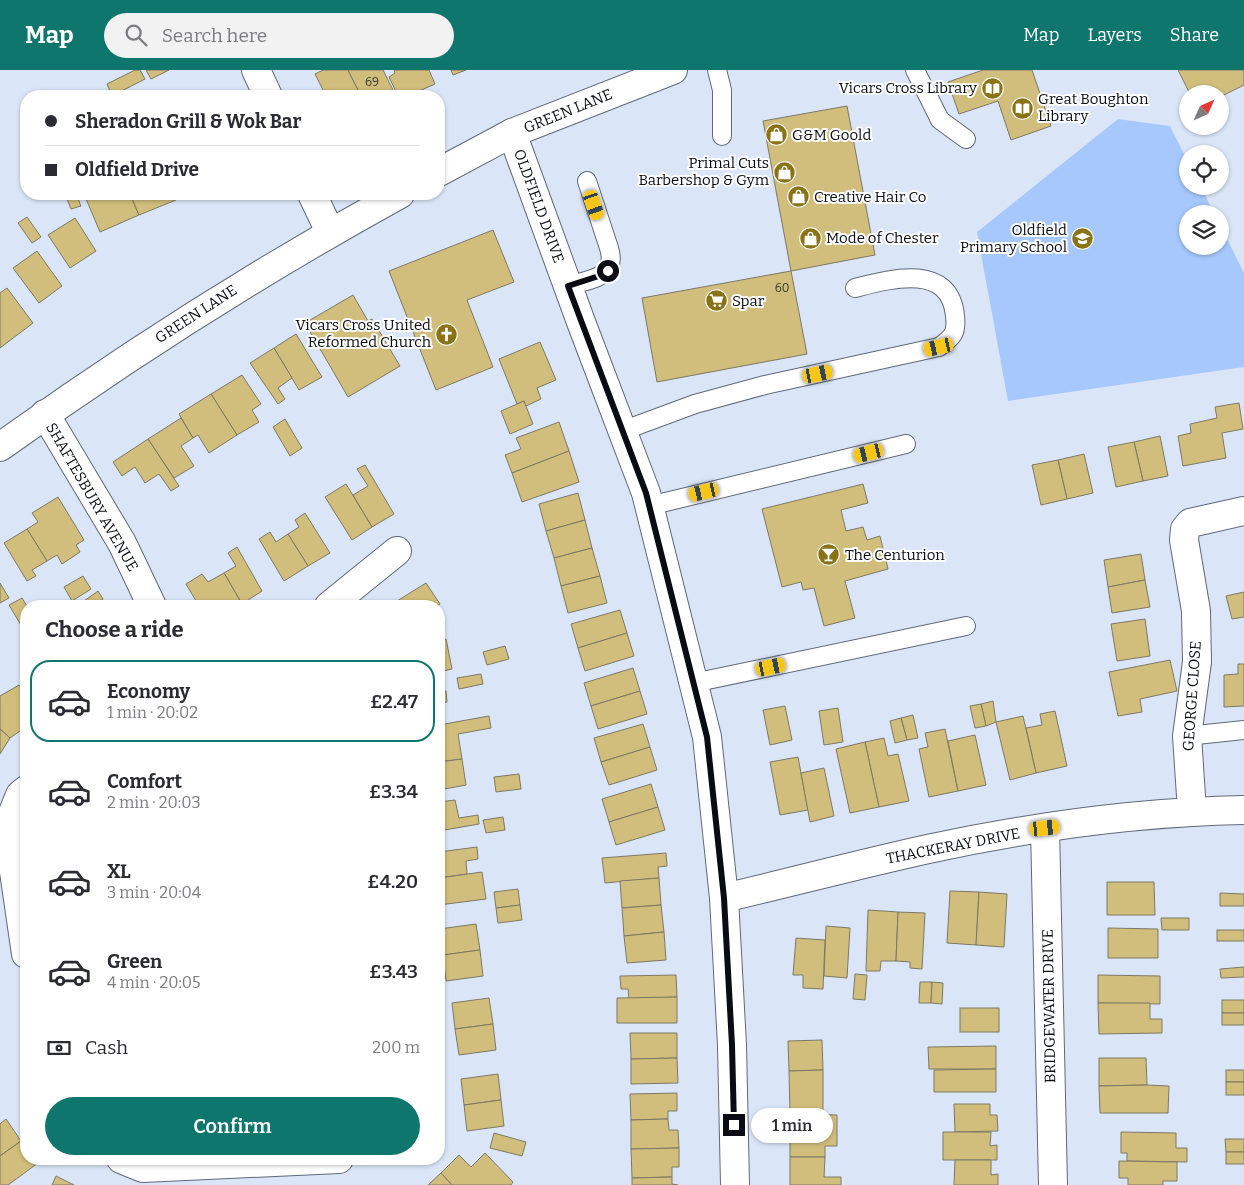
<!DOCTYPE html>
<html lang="en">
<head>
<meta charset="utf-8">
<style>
  body { margin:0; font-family:Bitter,serif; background:#f2f2f3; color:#2b2b33; height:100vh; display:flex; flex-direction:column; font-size:19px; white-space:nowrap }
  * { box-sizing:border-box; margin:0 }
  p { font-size:16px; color:#7c7c81 }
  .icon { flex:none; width:28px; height:28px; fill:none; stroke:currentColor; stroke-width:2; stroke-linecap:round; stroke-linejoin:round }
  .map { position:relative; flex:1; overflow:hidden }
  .side { position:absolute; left:20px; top:530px; width:425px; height:565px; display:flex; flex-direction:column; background:#fff; border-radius:20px; box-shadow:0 1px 4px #0004 }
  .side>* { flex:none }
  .hud { position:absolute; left:20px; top:20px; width:425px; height:110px; border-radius:20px; box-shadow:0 1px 4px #0004; display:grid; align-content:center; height:110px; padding:0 25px; background:#fff }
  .needle { width:32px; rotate:45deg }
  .tools { position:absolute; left:1179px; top:15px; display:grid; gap:10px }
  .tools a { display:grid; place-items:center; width:50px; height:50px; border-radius:50%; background:#fff; box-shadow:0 1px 4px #0004; font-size:25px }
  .end { position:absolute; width:22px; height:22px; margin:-11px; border:6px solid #090d13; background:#fff; box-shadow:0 0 0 2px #fff }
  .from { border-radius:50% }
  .bubble { position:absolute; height:35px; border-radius:18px; background:#fff; box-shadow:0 1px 4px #0004; font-size:16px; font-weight:600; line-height:35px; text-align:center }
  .car { position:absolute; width:15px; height:30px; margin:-15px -8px; border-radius:6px; box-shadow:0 0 4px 1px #0007; background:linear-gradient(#f5c518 24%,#345 0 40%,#f5c518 0 76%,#345 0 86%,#f5c518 0) }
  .hud b { display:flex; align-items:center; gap:18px; height:48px; font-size:19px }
  .hud b+b { border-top:1px solid #e1e1e2 }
  .hud i { width:12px; height:12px; background:#2b2b33 }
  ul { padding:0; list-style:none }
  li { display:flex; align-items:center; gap:15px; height:82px; margin:0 10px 8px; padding:0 15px; border:2px solid transparent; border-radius:20px }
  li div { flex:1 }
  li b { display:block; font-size:19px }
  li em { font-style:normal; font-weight:600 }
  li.current { border-color:#0f766e }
  li>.icon { width:45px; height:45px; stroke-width:1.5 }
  h2 { padding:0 25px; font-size:22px; line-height:60px }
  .pay { display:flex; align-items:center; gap:12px; height:55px; padding:0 25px; font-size:19px }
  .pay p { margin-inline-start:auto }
  .cta { display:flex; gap:10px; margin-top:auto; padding:10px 25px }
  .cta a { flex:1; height:58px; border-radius:30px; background:#0f766e; color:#fff; font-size:20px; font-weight:600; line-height:58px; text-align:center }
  header { display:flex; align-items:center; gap:30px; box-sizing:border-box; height:70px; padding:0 25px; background:#0f766e; color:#fff }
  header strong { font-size:24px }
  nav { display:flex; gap:28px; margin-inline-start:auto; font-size:18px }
  .search { width:350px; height:45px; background:#f2f2f3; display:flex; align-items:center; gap:12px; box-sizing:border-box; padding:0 18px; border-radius:28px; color:#7c7c81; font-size:19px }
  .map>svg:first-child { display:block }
  .green { fill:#a7c8fc }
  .building { fill:#d1be7c; stroke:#7d7865 }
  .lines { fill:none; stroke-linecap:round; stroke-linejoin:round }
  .service-casing { stroke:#5f6979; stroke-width:20 }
  .minor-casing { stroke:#5f6979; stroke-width:30 }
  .service { stroke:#fff; stroke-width:18 }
  .minor { stroke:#fff; stroke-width:28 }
  .route { stroke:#090d13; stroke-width:6 }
  .labels { text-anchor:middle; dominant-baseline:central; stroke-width:4; stroke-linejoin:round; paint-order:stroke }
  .number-label { font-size:12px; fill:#3b392d }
  .poi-label { font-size:15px; fill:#090d13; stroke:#fff; text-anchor:start }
  .street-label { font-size:15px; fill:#090d13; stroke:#fff }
</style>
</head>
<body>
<header>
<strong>Map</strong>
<div class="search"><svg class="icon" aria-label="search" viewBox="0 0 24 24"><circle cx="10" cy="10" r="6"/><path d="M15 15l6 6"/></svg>Search here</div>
<nav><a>Map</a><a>Layers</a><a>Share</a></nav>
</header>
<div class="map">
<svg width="1244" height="1115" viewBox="0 0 1244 1115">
  <rect width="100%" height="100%" fill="#dae6f8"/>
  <polygon class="green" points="1118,49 1170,56 1187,90 1188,116 1201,116 1214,144 1188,144 1188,176 1220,176 1220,155 1244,203 1244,297 1008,331 977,162"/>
  <g class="building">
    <polygon points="135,0 140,0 145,9 112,26 107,14"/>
    <polygon points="146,0 169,0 151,9"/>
    <polygon points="323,0 348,0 361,26 326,26 315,4"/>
    <polygon points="348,0 383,0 395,24 391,26 361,26"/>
    <polygon points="394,0 429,0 435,14 408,26 398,26 389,7 395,3"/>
    <polygon points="451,0 466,0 453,5"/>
    <polygon points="983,0 1032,0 1051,56 1011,70 998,31 959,44 948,12"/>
    <polygon points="1178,0 1244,0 1244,15 1220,27 1220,24 1190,24"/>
    <polygon points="847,36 875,185 791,201 763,51"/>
    <polygon points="65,124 76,124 81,136 71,139"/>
    <polygon points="84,124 130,124 139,145 100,162"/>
    <polygon points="130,124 173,124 176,130 139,145"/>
    <polygon points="27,147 41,167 32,173 18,153"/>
    <polygon points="75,148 96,181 70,198 48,165"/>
    <polygon points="493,160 514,212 467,230 493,297 436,320 389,201"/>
    <polygon points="37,181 62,216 39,233 13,198"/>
    <polygon points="791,201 807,284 657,312 642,228"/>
    <polygon points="7,218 33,253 0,278 0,223"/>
    <polygon points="353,225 368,251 372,249 400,296 348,327 305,253"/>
    <polygon points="296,264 322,307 299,320 274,278"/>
    <polygon points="540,272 556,310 537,318 541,329 526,336 524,331 517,334 499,289"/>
    <polygon points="274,278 292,308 278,318 285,329 278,334 250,293"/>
    <polygon points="242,305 261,334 252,340 259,352 237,365 211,324"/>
    <polygon points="211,324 237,365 209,383 198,365 193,368 179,344"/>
    <polygon points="524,331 533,354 510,364 501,341"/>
    <polygon points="1239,333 1243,359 1222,363 1226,388 1183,396 1178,366 1191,363 1190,354 1217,348 1215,337"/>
    <polygon points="181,348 193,368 181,376 194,396 174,408 148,369"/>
    <polygon points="285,349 302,378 290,386 273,357"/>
    <polygon points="559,352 569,381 512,403 505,385 521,379 516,368"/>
    <polygon points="1160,366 1168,406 1143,411 1134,372"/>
    <polygon points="148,369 179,416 171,421 159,404 145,413 135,397 122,406 113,392"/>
    <polygon points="1134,372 1143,411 1116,417 1108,377"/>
    <polygon points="569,381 579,412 522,432 512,403"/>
    <polygon points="1084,384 1093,423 1067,429 1058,390"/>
    <polygon points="1058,390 1067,429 1041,435 1032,395"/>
    <polygon points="365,395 394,444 372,457 353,425 368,416 357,399"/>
    <polygon points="346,414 372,457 352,470 325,427"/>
    <polygon points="863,414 868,433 841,440 846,461 863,457 867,470 880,466 888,499 845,511 855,548 824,556 814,518 803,520 801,512 782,517 762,439"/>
    <polygon points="578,423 585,450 546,461 539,434"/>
    <polygon points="58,427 84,470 76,475 80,482 62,494 57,485 47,491 27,459 38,452 32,443"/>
    <polygon points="305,443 330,483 308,496 288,464 299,457 295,450"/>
    <polygon points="585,450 592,478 554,488 546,461"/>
    <polygon points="27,459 47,491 32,500 36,506 27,511 4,473"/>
    <polygon points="270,462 276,472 288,464 308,496 284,511 259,469"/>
    <polygon points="237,477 262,521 242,534 224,503 236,496 228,483"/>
    <polygon points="592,478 600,506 561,516 554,488"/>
    <polygon points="1141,484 1145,510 1108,517 1104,490"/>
    <polygon points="224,503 242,534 237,536 199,536 186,514 202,504 208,512"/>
    <polygon points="83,506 91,519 72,531 64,517"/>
    <polygon points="600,506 607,533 568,543 561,516"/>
    <polygon points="1145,510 1150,537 1112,543 1108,517"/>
    <polygon points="0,513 9,528 0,533"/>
    <polygon points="426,513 440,534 437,536 389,536"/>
    <polygon points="98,521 103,529 93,536 77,536"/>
    <polygon points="1244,522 1244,547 1232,549 1226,526"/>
    <polygon points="22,528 27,536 25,562 9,535"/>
    <polygon points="620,540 627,563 578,578 571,554"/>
    <polygon points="439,546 444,554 439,558"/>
    <polygon points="1145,549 1150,586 1117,591 1111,554"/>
    <polygon points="627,563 634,586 585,601 578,578"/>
    <polygon points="446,569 452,599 439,602 439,571"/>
    <polygon points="505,576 509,589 487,595 483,582"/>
    <polygon points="1170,590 1177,621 1140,629 1142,642 1118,646 1109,602"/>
    <polygon points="1238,594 1244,594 1244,636 1224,637 1224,605 1238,604"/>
    <polygon points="633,598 640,621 591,636 584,613"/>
    <polygon points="481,604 483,614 459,619 457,608"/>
    <polygon points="19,615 26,625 26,667 25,668 20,661 10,668 0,659 0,626"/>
    <polygon points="439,621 446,621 447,632 440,633 441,648 439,649"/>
    <polygon points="640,621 647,644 598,659 591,636"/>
    <polygon points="993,631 996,652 986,656 981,634"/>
    <polygon points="981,634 986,656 975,658 970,636"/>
    <polygon points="785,636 792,670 770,675 763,640"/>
    <polygon points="838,638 843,672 824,675 819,641"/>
    <polygon points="1055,641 1067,696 1036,703 1026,658 1042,655 1040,644"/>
    <polygon points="913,645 918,668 907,670 901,648"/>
    <polygon points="489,646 491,658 458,664 462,689 439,692 439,655"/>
    <polygon points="1023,646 1036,703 1010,710 996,652"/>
    <polygon points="901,648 907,670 895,673 890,651"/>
    <polygon points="643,654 650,677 601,692 594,668"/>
    <polygon points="0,659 10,668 0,684"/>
    <polygon points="945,659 958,721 929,727 919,679 928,677 925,663"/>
    <polygon points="975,665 986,715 958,721 948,671"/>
    <polygon points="884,668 888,686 898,684 909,731 879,737 865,672"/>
    <polygon points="865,672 879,737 850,743 836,679"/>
    <polygon points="650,677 657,700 609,715 601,692"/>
    <polygon points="798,687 808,740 780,745 770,692"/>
    <polygon points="462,689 466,715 439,720 439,692"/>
    <polygon points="824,698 834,746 810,752 801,703"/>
    <polygon points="519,704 521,719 496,722 494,707"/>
    <polygon points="651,714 658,737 609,752 602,729"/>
    <polygon points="455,730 459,748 478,745 479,754 439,761 439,732"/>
    <polygon points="658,737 665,760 616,775 609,752"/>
    <polygon points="503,747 505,760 486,763 483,750"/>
    <polygon points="477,777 478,789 466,791 467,804 439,808 439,782"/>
    <polygon points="666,783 667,796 658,797 659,808 605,813 602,788"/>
    <polygon points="482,802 486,829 439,835 439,808"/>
    <polygon points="659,808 661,835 622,838 620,811"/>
    <polygon points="1107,812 1154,812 1155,845 1107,845"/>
    <polygon points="518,819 520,835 496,838 494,822"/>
    <polygon points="950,821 979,822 976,875 947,873"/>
    <polygon points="979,822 1007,824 1004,877 976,875"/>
    <polygon points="1220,823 1244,824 1244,836 1220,836"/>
    <polygon points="520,835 522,850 498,853 496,838"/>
    <polygon points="661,835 664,862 624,866 622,838"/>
    <polygon points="868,840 898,842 896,891 881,891 880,901 866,901"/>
    <polygon points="898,842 925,843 922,899 910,898 910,892 896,891"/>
    <polygon points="1161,848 1189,848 1189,860 1162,860"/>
    <polygon points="476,854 480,880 443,885 439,859"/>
    <polygon points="826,856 850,858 847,908 824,906"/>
    <polygon points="1108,858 1158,859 1158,888 1108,888"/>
    <rect x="1217" y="860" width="27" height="11"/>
    <polygon points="664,862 666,890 627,893 624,866"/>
    <polygon points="796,868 825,870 823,919 803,918 803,905 793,905"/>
    <polygon points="480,880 483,906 446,911 443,885"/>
    <polygon points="1244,897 1244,907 1221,908 1220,899"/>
    <polygon points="855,904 867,905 865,930 853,929"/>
    <polygon points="676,905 677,927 629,929 628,919 621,919 620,906"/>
    <polygon points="1098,905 1160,906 1160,934 1098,933"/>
    <polygon points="920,912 932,912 931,933 919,933"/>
    <polygon points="932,912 943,913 942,934 931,933"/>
    <polygon points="677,927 677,953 617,953 617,928"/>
    <polygon points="489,928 493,954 455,959 452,933"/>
    <rect x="1222" y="930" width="22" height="13"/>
    <polygon points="1098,933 1150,933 1150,949 1162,949 1162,963 1099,964"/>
    <rect x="960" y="938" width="39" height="24"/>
    <rect x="1222" y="943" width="22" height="12"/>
    <polygon points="493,954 496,980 459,985 455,959"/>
    <polygon points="630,963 677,963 677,988 631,989"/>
    <polygon points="822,970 823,1000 789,1001 788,971"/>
    <polygon points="996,976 996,999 929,999 928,977"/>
    <polygon points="677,988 678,1013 631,1014 631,989"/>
    <polygon points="1099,988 1146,988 1147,1015 1099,1016"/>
    <polygon points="996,999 996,1022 934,1022 934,1000"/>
    <polygon points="823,1000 823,1045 790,1044 789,1001"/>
    <rect x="1226" y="1000" width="18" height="12"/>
    <polygon points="498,1004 501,1030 464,1035 461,1009"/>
    <rect x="1226" y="1012" width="18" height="13"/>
    <polygon points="1147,1015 1169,1016 1168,1043 1100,1043 1099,1016"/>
    <polygon points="677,1023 677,1041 668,1041 668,1049 631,1050 630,1024"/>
    <polygon points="501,1030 504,1056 467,1061 464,1035"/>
    <polygon points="954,1034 990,1034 990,1045 997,1045 998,1061 955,1062"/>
    <polygon points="790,1044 837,1045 837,1076 825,1076 825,1087 790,1087"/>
    <polygon points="6,1049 21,1071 0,1086 0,1054"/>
    <polygon points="668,1049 669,1060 678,1060 679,1078 631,1079 631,1050"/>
    <polygon points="943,1062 991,1062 990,1076 997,1075 997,1090 943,1090"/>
    <polygon points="1121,1062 1176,1063 1176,1078 1187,1078 1187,1092 1127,1091 1127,1083 1121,1083"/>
    <polygon points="494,1063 526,1072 522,1086 490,1078"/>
    <polygon points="1225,1069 1244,1069 1244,1082 1226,1082"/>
    <polygon points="21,1071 26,1078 26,1089 34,1089 38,1093 8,1115 0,1115 0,1086"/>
    <polygon points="679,1078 679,1097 672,1097 672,1107 632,1108 631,1079"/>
    <rect x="1226" y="1082" width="18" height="12"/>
    <polygon points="485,1083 513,1112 511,1115 452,1115 441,1103 459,1085 471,1097"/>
    <polygon points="790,1087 825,1087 824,1107 841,1107 841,1115 790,1115"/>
    <polygon points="955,1090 991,1090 991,1105 998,1104 998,1115 954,1115"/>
    <polygon points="1119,1091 1177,1092 1177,1111 1163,1111 1163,1115 1128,1115 1128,1108 1119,1108"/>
    <polygon points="441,1103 452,1115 428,1115"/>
    <polygon points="56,1106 74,1115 52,1115"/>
    <polygon points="672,1107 672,1114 678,1115 632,1115 632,1108"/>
  </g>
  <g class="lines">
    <defs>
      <g id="service">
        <polyline points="717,0 722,20 722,66"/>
        <polyline points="915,0 940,50 966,69"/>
        <path d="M568,216C590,209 618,208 609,178L587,111"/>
        <path d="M622,361L695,334L765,315L939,277C953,267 957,263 955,246C950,192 890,209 855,218"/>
        <polyline points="649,436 906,374"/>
        <polyline points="693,613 966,556"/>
        <polyline points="1187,666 1244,660"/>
      </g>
      <g id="minor">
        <polyline points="256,0 268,26"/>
        <polyline points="512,63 581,252 646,423 707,667 724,828 732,975 735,1115"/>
        <polyline points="439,102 512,63 673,0"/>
        <polyline points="312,124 330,162"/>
        <polyline points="45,344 122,473 152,536"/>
        <path d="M0,377C128,285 262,200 400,124"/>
        <polyline points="329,536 397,481"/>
        <polyline points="26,720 20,725 10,750 10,774 26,884"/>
        <polyline points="1192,741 1187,666 1197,592 1196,541 1184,470 1185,459 1190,453 1244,441"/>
        <polyline points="1045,758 1053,1115"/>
        <path d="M724,828C792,812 860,794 928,779C1030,757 1140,742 1244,740"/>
        <polyline points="121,1089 143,1098 339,1089"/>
      </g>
    </defs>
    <use href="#service" class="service-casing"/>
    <use href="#minor" class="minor-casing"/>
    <use href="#service" class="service"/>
    <use href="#minor" class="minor"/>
  </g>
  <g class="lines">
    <polyline class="route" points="608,201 602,205 568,216 646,423 707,667 724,828 732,975 734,1055"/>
  </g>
  <defs>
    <symbol id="library-disc" viewBox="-11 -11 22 22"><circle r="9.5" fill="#8a7317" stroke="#fff"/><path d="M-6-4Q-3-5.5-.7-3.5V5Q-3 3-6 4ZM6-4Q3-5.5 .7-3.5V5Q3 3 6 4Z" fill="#fff"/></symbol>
    <symbol id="shop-disc" viewBox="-11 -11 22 22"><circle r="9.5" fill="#8a7317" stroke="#fff"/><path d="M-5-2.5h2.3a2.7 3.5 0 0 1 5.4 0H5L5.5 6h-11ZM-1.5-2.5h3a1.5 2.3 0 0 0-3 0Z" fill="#fff"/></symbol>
    <symbol id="school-disc" viewBox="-11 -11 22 22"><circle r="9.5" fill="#8a7317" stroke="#fff"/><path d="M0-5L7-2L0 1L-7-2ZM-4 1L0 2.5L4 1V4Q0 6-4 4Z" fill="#fff"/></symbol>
    <symbol id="supermarket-disc" viewBox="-11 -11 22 22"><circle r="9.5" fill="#8a7317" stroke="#fff"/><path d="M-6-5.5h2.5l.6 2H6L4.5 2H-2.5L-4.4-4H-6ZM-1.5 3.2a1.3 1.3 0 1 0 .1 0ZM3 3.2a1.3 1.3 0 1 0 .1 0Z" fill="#fff"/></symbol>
    <symbol id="church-disc" viewBox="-11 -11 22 22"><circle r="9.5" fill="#8a7317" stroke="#fff"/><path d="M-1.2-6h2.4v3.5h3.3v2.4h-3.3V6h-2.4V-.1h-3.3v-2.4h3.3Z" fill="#fff"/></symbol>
    <symbol id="bar-disc" viewBox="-11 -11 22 22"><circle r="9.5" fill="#8a7317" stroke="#fff"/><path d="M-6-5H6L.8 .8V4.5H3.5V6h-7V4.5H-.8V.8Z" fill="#fff"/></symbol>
  </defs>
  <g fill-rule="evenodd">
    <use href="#library-disc" x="980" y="6" width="25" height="25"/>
    <use href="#library-disc" x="1010" y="26" width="25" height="25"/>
    <use href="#shop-disc" x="764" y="52" width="25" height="25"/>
    <use href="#shop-disc" x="772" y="90" width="25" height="25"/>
    <use href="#shop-disc" x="786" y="114" width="25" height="25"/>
    <use href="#shop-disc" x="798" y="156" width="25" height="25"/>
    <use href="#school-disc" x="1070" y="156" width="25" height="25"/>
    <use href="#supermarket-disc" x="704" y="218" width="25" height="25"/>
    <use href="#church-disc" x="434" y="252" width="25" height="25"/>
    <use href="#bar-disc" x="816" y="472" width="25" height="25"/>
  </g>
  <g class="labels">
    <g class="number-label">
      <text x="372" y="12">69</text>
      <text x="782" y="218">60</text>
    </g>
    <g class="poi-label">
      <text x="977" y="18" text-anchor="end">Vicars Cross Library</text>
      <text x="1038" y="29">Great Boughton<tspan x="1038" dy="17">Library</tspan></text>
      <text x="792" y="65">G&amp;M Goold</text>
      <text x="769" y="93" text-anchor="end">Primal Cuts<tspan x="769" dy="17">Barbershop &amp; Gym</tspan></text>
      <text x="814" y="127">Creative Hair Co</text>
      <text x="1067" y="160" text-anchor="end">Oldfield<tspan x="1067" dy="17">Primary School</tspan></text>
      <text x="826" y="168">Mode of Chester</text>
      <text x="732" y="231">Spar</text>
      <text x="431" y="255" text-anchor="end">Vicars Cross United<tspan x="431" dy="17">Reformed Church</tspan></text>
      <text x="845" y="485">The Centurion</text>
    </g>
    <g class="street-label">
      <text transform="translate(568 41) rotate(-22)">GREEN LANE</text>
      <text transform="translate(539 136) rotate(70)">OLDFIELD DRIVE</text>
      <text transform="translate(196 244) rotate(-33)">GREEN LANE</text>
      <text transform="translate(92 427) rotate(60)">SHAFTESBURY AVENUE</text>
      <text transform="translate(1192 626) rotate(-86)">GEORGE CLOSE</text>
      <text transform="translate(953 776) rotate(-11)">THACKERAY DRIVE</text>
      <text transform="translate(1049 936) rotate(-91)">BRIDGEWATER DRIVE</text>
    </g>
  </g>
</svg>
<div class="tools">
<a><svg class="needle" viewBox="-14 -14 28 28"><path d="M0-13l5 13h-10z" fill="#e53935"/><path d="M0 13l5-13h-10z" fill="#7c7c81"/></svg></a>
<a><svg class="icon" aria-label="locate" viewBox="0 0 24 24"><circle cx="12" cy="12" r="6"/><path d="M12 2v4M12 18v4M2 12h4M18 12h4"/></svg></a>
<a><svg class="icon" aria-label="layers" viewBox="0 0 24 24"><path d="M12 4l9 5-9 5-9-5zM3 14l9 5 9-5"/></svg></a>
</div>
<i class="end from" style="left:608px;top:201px"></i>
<i class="end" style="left:734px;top:1055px"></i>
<div class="bubble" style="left:751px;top:1038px;width:82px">1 min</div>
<i class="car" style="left:594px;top:135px;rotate:161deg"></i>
<i class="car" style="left:939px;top:277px;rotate:257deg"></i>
<i class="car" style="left:818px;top:304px;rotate:78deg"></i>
<i class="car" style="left:869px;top:383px;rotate:256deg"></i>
<i class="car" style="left:704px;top:422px;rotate:257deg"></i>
<i class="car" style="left:771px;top:597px;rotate:78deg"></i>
<i class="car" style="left:1045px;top:758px;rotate:84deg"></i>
<div class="hud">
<b><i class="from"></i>Sheradon Grill &amp; Wok Bar</b>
<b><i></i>Oldfield Drive</b>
</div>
<section class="side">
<h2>Choose a ride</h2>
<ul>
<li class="current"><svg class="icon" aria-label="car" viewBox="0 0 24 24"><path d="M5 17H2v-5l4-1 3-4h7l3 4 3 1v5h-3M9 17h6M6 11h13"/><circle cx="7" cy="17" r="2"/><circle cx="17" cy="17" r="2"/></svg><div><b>Economy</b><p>1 min · 20:02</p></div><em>£2.47</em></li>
<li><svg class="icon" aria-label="car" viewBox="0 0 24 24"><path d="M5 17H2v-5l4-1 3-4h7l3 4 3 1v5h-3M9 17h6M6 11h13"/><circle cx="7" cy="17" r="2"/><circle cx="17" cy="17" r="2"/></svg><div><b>Comfort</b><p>2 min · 20:03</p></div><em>£3.34</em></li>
<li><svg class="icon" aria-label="car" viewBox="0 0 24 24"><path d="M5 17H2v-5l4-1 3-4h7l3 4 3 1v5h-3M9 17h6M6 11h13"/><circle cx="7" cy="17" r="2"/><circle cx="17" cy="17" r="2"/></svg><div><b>XL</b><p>3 min · 20:04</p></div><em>£4.20</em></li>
<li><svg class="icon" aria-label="car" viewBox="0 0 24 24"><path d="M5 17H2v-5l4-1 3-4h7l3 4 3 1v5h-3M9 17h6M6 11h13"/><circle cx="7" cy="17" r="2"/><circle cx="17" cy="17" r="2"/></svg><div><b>Green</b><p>4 min · 20:05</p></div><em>£3.43</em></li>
</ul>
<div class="pay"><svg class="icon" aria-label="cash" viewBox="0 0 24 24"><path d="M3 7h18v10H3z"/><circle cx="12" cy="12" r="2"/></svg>Cash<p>200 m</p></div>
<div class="cta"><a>Confirm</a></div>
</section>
</div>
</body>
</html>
